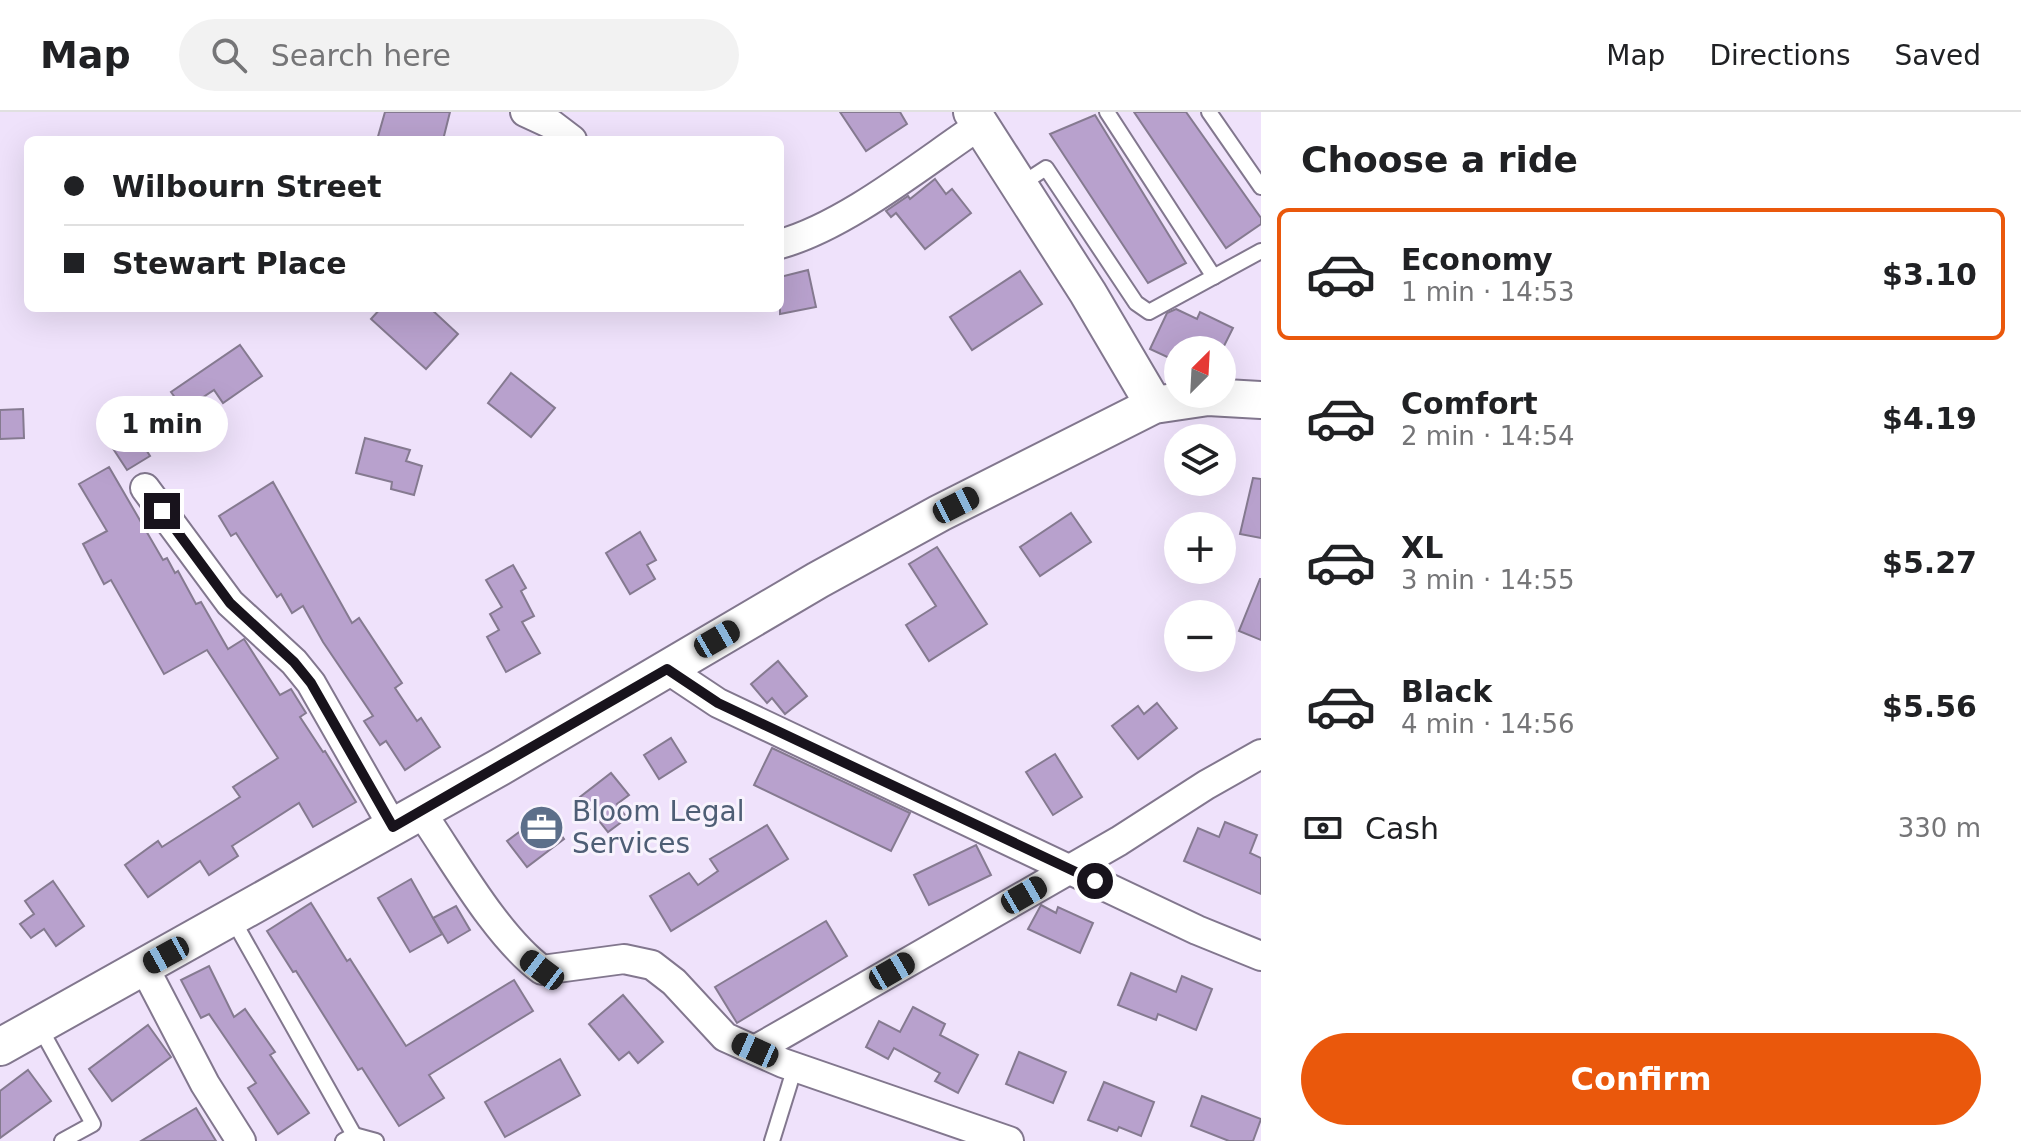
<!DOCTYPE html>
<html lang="en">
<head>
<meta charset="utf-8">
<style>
  body { margin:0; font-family:"DejaVu Sans",sans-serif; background:#f2f2f2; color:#202124; height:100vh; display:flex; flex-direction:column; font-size:30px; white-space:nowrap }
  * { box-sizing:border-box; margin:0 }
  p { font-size:26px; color:#757577 }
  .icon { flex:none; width:44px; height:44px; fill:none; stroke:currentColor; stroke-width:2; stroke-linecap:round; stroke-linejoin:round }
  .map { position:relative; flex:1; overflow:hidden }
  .drawer { display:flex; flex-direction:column; background:#fff; width:760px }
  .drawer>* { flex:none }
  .banner { position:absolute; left:24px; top:24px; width:760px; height:176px; border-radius:12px; box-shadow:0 8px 32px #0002; display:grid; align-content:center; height:176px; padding:0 40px; background:#fff }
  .needle { width:52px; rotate:24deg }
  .controls { position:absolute; left:1164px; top:224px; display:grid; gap:16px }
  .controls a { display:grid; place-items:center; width:72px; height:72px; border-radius:50%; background:#fff; box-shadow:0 8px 32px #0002; font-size:40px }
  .end { position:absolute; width:36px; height:36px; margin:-18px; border:10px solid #18131c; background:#fff; box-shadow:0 0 0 4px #fff }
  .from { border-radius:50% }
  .bubble { position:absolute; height:56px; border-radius:28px; background:#fff; box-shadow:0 8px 32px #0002; font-size:26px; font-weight:700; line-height:56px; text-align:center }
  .car { position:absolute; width:24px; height:48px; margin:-24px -12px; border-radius:10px; box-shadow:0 0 6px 2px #0007; background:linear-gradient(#222 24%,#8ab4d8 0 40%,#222 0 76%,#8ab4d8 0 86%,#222 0) }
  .banner b { display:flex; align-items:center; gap:28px; height:76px; font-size:30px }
  .banner b+b { border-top:2px solid #e0e0e0 }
  .banner i { width:20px; height:20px; background:#202124 }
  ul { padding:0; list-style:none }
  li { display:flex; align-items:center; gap:24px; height:132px; margin:0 16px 12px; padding:0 24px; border:4px solid transparent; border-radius:12px }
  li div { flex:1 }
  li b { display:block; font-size:30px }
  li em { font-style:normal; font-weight:700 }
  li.active { border-color:#ea580c }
  li>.icon { width:72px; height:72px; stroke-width:1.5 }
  h2 { padding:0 40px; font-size:36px; line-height:96px }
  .pay { display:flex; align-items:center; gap:20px; height:88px; padding:0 40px; font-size:30px }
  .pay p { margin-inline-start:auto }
  .button { display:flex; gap:16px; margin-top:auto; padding:16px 40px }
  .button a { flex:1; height:92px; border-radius:48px; background:#ea580c; color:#fff; font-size:32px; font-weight:700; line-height:92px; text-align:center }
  header { display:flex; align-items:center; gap:48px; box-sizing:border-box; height:112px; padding:0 40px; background:#fff; border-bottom:2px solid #e0e0e0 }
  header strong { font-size:38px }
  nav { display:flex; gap:44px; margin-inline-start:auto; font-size:28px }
  .search { width:560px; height:72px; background:#f2f2f2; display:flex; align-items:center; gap:20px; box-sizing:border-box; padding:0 28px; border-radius:44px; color:#757577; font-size:30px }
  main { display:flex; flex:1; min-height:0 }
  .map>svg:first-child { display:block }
  .building { fill:#b8a1cd; stroke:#857a90; stroke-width:2 }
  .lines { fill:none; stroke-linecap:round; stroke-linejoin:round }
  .service-casing { stroke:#82778e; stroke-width:18 }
  .minor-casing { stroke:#82778e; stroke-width:32 }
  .tertiary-casing { stroke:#82778e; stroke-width:40 }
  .service { stroke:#fff; stroke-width:14 }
  .minor { stroke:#fff; stroke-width:28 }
  .tertiary { stroke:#fff; stroke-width:36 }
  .route { stroke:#18131c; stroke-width:10 }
  .labels { text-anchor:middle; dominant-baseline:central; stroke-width:6; stroke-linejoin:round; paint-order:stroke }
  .service-label { font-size:28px; fill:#4e5e75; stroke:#f8f3fd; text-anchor:start }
</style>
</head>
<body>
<header>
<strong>Map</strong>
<div class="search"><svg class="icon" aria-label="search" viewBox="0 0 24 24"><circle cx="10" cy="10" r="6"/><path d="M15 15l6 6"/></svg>Search here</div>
<nav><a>Map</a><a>Directions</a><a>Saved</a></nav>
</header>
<main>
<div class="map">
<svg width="1261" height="1029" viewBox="0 0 1261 1029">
  <rect width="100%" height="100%" fill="#efe2fb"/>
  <g class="building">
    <polygon points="385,0 450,0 443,28 377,28"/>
    <polygon points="840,0 900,0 907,12 866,39"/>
    <polygon points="1134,0 1186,0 1261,106 1261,112 1226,136"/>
    <polygon points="1095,3 1186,151 1148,171 1050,22"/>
    <polygon points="935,67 946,82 952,77 971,101 925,137 896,101 891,105 886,99 908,84 910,87"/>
    <polygon points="808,158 816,195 780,202 780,165"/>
    <polygon points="1020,159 1042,192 972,238 950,205"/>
    <polygon points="381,196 430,196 458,222 426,257 371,207"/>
    <polygon points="1176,197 1197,207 1200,200 1233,216 1222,238 1178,238 1178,250 1150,237 1167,201"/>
    <polygon points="240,233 262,264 223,291 214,278 184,298 171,280"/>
    <polygon points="511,261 555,296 531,325 488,291"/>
    <polygon points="23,297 24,326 0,327 0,298"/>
    <polygon points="135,320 150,344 127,358 112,335"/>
    <polygon points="365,326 410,338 406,349 422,354 414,383 391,377 392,370 356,361"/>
    <polygon points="109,355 163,448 167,446 175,461 178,459 196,492 201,490 228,537 244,527 280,583 291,577 306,601 300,605 323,640 325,639 356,690 313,715 299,691 232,734 238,744 209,763 200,749 148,785 125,753 158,729 162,735 240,685 233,675 278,646 207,538 164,562 111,468 104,472 83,432 107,419 79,372"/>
    <polygon points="1253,366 1261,367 1261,426 1240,422"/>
    <polygon points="273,370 352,511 359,506 402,571 395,576 417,609 421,606 440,635 405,658 386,629 380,633 364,609 373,604 323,530 303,494 292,501 281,482 277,485 236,421 231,424 219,404"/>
    <polygon points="1071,401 1091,430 1040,464 1020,435"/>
    <polygon points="640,420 656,448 647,453 655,467 630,482 606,441"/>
    <polygon points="937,435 987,512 929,549 906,513 936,494 909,452"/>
    <polygon points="513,453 526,476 521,479 534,504 522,510 540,541 506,560 487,525 499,518 490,502 502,495 486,468"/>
    <polygon points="1260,467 1261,467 1261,528 1239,519"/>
    <polygon points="778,549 807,584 785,602 772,586 767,591 751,572"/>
    <polygon points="1157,591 1177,616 1138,647 1112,614 1138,594 1144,602"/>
    <polygon points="671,626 686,650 659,667 644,643"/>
    <polygon points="772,636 910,701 891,739 754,673"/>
    <polygon points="1055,642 1082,685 1053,703 1026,660"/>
    <polygon points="611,661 629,683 617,692 627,706 608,720 580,685"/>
    <polygon points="545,701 564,727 527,755 507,729"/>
    <polygon points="1225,710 1257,723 1250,741 1261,746 1261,782 1184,749 1198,716 1219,725"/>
    <polygon points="767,713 788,747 671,819 650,784 689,761 698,773 718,759 710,747"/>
    <polygon points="976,733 991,763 929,793 914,763"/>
    <polygon points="411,767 442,822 410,840 378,786"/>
    <polygon points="53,769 84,814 56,834 44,817 31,826 20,812 34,802 25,789"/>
    <polygon points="311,791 347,849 350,847 406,934 514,868 533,899 429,963 444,986 399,1014 362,956 358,958 296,859 293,860 267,819"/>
    <polygon points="1041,793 1056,801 1058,795 1093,811 1080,841 1028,817"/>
    <polygon points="456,794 470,818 448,831 433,806"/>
    <polygon points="826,809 847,844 737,911 715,875"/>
    <polygon points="209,854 234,905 245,897 275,940 270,943 309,1001 278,1022 248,976 256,971 209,902 201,906 181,868"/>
    <polygon points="1131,861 1176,880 1182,864 1212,877 1196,918 1158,902 1156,908 1118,893"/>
    <polygon points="623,883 663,930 638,951 629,940 619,948 589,912"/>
    <polygon points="913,895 945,912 940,923 978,943 958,981 935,969 940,961 894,936 888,947 866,935 879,909 900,920"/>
    <polygon points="148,913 171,945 112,989 89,957"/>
    <polygon points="1019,940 1066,960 1053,991 1006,972"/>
    <polygon points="560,947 580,983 505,1025 485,990"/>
    <polygon points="28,958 51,989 0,1026 0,979"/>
    <polygon points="1104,970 1154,990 1141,1024 1119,1015 1117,1019 1088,1008"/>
    <polygon points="1202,984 1261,1007 1253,1029 1229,1029 1191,1014"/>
    <polygon points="196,996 216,1029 141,1029"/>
  </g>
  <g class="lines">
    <defs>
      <g id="service">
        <polyline points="1107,0 1214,165"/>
        <polyline points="1209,0 1261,75"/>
        <polyline points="1020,73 1046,56 1136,191 1149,200 1261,139"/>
        <polyline points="232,806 354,1023 343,1029"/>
        <polyline points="38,912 93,1012 62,1029"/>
        <polyline points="354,1023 376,1029"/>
        <polyline points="772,1029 795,955"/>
      </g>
      <g id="minor">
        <polyline points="525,0 551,12 572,28"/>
        <path d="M780,132C846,114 923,51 980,13"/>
        <polyline points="145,376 230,491 294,550 311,571 393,715"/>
        <polyline points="667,557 718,591 1197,818 1261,844"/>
        <path d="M421,700C454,748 496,824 542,858L624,847L652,853L674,870L725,925L783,951L1009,1029"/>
        <polyline points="144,855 205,972 241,1029"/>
        <polyline points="755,938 1119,729 1206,673 1261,642"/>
      </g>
      <g id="tertiary">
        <polyline points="972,0 1088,181 1154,293"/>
        <polyline points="0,935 500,655 818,468 940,401 1154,293 1208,285 1261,288"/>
      </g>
    </defs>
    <use href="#service" class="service-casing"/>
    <use href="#minor" class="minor-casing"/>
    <use href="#tertiary" class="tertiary-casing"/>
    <use href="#service" class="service"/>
    <use href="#minor" class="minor"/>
    <use href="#tertiary" class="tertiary"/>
  </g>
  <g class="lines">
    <polyline class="route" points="162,399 230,491 294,550 311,571 393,715 667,557 718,591 1095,769"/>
  </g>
  <defs>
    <symbol id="office-disc" viewBox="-11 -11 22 22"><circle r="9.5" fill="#5c6f8a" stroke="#f8f3fd"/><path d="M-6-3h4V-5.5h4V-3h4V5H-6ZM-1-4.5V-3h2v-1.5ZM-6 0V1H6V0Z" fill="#fff"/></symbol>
  </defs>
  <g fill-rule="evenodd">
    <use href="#office-disc" x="516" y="690" width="51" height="51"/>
  </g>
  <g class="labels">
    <g class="service-label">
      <text x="572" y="699">Bloom Legal<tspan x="572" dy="32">Services</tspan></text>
    </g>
  </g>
</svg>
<div class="controls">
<a><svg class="needle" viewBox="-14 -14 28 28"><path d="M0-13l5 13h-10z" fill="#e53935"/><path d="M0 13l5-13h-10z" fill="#757577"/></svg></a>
<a><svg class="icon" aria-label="layers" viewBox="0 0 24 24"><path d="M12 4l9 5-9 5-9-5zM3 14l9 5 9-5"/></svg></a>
<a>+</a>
<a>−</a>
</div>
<i class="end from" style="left:1095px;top:769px"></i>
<i class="end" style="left:162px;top:399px"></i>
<div class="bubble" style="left:96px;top:284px;width:132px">1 min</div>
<i class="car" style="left:956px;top:393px;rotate:63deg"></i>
<i class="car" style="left:717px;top:527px;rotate:60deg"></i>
<i class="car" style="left:1024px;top:783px;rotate:60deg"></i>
<i class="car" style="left:166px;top:843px;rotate:241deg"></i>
<i class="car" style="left:542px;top:858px;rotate:307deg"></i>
<i class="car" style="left:892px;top:859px;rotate:60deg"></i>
<i class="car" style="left:755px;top:938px;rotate:294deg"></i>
<div class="banner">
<b><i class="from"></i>Wilbourn Street</b>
<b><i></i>Stewart Place</b>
</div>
</div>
<section class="drawer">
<h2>Choose a ride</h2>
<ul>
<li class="active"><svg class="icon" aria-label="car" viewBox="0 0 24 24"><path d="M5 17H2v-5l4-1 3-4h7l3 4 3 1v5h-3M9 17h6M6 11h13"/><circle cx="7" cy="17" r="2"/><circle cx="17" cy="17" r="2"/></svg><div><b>Economy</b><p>1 min · 14:53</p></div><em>$3.10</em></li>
<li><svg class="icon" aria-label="car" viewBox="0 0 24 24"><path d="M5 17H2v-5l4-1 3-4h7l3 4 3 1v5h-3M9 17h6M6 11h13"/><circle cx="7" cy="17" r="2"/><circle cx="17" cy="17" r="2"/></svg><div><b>Comfort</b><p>2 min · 14:54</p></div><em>$4.19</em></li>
<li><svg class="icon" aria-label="car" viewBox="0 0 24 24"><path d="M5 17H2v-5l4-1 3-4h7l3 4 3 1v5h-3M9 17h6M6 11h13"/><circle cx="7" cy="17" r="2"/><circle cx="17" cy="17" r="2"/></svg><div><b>XL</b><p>3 min · 14:55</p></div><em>$5.27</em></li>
<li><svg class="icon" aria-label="car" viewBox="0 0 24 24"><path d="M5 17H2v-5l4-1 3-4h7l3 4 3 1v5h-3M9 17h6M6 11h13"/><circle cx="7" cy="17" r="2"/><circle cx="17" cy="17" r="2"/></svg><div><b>Black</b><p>4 min · 14:56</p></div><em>$5.56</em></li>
</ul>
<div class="pay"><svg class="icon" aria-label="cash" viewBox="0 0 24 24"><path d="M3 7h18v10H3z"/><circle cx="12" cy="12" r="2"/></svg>Cash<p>330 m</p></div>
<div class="button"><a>Confirm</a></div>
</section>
</main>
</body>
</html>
